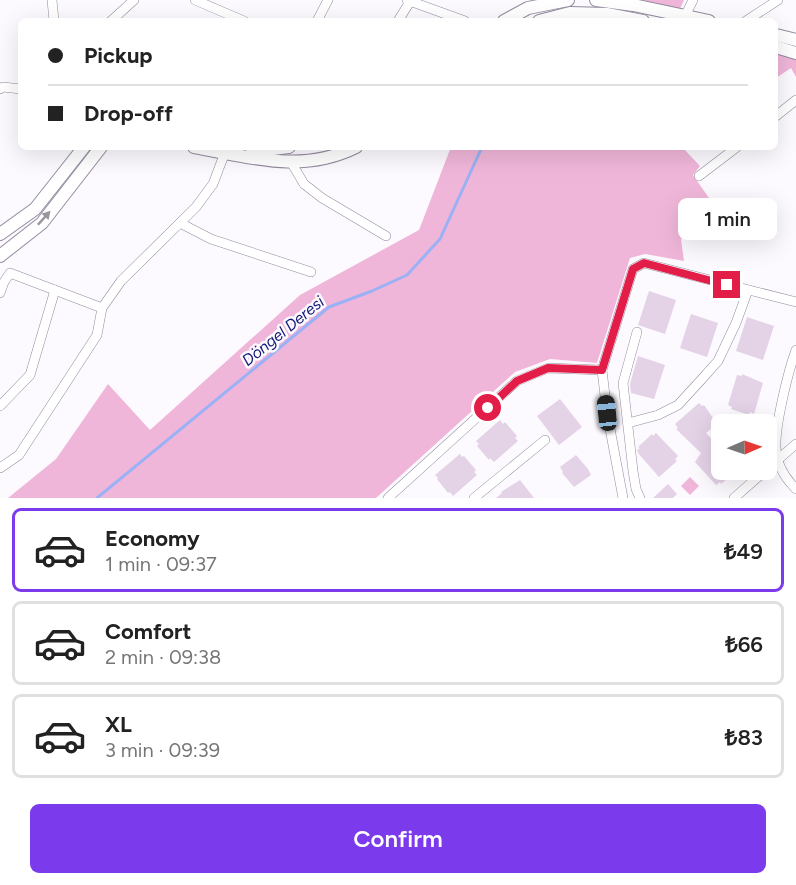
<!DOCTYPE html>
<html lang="en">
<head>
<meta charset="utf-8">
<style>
  body { margin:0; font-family:Figtree,sans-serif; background:#f2f2f2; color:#222; height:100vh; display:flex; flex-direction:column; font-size:22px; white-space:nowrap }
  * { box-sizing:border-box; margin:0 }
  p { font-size:20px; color:#767676 }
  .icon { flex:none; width:33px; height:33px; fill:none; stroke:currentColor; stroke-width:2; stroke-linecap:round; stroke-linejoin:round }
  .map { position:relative; height:498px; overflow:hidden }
  .panel { display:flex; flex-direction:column; background:#fff; flex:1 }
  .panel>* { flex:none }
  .banner { position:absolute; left:18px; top:18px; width:760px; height:132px; border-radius:9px; box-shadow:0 6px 24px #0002; display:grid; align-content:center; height:132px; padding:0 30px; background:#fff }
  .needle { width:39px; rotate:88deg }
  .tools { position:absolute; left:711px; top:414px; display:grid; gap:12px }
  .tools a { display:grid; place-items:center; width:66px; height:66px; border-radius:9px; background:#fff; box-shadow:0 6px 24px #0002; font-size:30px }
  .end { position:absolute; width:27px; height:27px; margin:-14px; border:8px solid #e11d48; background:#fff; box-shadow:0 0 0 3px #fff }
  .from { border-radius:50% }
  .bubble { position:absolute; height:42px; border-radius:9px; background:#fff; box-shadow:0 6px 24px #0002; font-size:20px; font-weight:600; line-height:42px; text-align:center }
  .car { position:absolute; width:18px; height:36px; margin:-18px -9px; border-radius:8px; box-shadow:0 0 4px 2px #0007; background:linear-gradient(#222 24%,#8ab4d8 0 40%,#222 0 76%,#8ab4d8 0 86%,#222 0) }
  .banner b { display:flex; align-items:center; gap:21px; height:57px; font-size:22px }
  .banner b+b { border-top:2px solid #e0e0e0 }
  .banner i { width:15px; height:15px; background:#222 }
  ul { padding:10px 0 0; list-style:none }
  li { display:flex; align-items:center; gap:18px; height:84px; margin:0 12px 9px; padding:0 18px; border:3px solid #e0e0e0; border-radius:9px }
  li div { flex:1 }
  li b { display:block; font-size:22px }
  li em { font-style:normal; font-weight:600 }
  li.selected { border-color:#7c3aed }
  li>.icon { width:54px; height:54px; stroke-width:1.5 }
  .cta { display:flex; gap:12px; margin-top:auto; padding:12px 30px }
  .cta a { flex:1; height:69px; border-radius:9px; background:#7c3aed; color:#fff; font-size:24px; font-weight:600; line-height:69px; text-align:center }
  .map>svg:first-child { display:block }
  .green { fill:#f0b6d9 }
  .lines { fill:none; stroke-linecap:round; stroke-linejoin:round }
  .stream { stroke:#9ab1f5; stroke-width:3 }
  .building { fill:#e4d2e6 }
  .street-casing { stroke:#948ba0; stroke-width:10 }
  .secondary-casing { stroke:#948ba0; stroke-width:14 }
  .street { stroke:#fff; stroke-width:9 }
  .secondary { stroke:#fff; stroke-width:12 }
  .oneway { fill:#98969a }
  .route { stroke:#e11d48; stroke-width:8 }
  .labels { text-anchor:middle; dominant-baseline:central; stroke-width:5; stroke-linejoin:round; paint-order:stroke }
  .water-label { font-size:16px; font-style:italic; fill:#131979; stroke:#fcfafe }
</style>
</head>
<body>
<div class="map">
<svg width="796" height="498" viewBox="0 0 796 498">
  <rect width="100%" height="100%" fill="#fcfafe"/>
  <g class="green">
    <polygon points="642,0 684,0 680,9"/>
    <polygon points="776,52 796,59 796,77 791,68 776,78"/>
    <polygon points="451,147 682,147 700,166 693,175 709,198 687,210 699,227 681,239 684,261 645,254 630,258 597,363 550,359 515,372 376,498 8,498 56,459 108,384 150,430 300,295 419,230"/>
    <polygon points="690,477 699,486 690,495 681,486"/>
  </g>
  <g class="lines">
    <polyline class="stream" points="97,498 329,307 372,291 407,275 440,239 482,147"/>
  </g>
  <g class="building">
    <polygon points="649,291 676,300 665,334 638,325"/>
    <polygon points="691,314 718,323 707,357 680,348"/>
    <polygon points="747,317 774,326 763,360 736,351"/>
    <polygon points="638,356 665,365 654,399 631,393 630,384"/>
    <polygon points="742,374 763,383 754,414 750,412 749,415 731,409 732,407 728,405 737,375 742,376"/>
    <polygon points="560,399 582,427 559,445 537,416"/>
    <polygon points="699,403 702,406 704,405 717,424 706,433 722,450 722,470 737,470 721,484 720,482 716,485 695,462 701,453 676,429 678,428 675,424"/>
    <polygon points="500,420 503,424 505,422 517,436 515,438 518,441 494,462 490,458 489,460 477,446 479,444 476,441"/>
    <polygon points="656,433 678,456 675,459 677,461 659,477 638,453 637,450 640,448 638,447 652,434 653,436"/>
    <polygon points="460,454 462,457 464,456 476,470 474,472 477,475 453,496 450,492 448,493 437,479 438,478 435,475"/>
    <polygon points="576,455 588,469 591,475 574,487 562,473 563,472 560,467"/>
    <polygon points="520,480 534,498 496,498 502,493 501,492"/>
    <polygon points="668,484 677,494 673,498 653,498"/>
  </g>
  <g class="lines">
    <defs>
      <g id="street">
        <polyline points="52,0 54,21"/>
        <polyline points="195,0 244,21"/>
        <polyline points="407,0 465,21"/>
        <polyline points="685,16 693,0"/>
        <polyline points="111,21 134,0"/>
        <polyline points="317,21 328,0"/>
        <polyline points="398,21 411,0"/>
        <polyline points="746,21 778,0"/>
        <polyline points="0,89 3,87 21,89"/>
        <polyline points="776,116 796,100"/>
        <polyline points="291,162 304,184 322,198 386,236"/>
        <polyline points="699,176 737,147"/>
        <polyline points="180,223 211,239 311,272"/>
        <polyline points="0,293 4,282 10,273 102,308"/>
        <polyline points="637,332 623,383 633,471 636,489 640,498"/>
        <path d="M796,350C788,372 775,425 776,447C776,464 785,478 796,489"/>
        <polyline points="0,406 30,375 55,290"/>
        <polyline points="628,423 658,415 678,405 701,380 718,361 736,323 748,290"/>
        <polyline points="775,462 796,444"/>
        <polyline points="0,468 19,455 97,335 102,308 121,281 196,207 213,184 227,147"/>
        <polyline points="388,498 517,381 548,368 602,370"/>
        <polyline points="474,498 545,440"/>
        <polyline points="623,498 607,413 602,370 633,269 644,263 796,302"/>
        <polyline points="734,498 766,470"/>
      </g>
      <g id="secondary">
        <polyline points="596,0 633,5 709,21"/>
        <polyline points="504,21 528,8 568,0"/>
        <polyline points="539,21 570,13 607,14 643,21"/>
        <polyline points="776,35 796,40"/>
        <polyline points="776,47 796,53"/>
        <path d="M194,147C250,157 302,174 356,147"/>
        <polyline points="251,147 264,150 289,147"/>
        <polyline points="0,234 35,209 84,147"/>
        <polyline points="0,256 42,223 101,147"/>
      </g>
    </defs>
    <use href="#street" class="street-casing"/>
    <use href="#secondary" class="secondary-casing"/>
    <use href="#street" class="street"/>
    <use href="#secondary" class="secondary"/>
  </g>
  <defs><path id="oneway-solid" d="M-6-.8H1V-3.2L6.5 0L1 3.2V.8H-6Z" transform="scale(1.5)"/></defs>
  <use class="oneway" href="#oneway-solid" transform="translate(44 218) rotate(-48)"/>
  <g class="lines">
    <polyline class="route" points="488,408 517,381 548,368 602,370 633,269 644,263 727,285"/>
  </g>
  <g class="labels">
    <g class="water-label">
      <text transform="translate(283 331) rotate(-39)">Döngel Deresi</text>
    </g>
  </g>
</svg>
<div class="tools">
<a><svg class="needle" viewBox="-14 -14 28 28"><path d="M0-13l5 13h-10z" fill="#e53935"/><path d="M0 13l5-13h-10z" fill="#767676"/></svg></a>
</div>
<i class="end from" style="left:488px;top:408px"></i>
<i class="end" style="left:727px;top:285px"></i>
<div class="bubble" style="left:678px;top:198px;width:99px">1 min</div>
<i class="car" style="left:607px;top:413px;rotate:354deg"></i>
<div class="banner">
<b><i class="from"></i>Pickup</b>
<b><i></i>Drop-off</b>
</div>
</div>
<section class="panel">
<ul>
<li class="selected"><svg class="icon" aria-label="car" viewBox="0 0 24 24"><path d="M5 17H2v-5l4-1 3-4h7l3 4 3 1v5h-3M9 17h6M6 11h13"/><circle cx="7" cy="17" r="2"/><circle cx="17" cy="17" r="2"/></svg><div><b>Economy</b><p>1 min · 09:37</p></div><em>₺49</em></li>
<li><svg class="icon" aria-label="car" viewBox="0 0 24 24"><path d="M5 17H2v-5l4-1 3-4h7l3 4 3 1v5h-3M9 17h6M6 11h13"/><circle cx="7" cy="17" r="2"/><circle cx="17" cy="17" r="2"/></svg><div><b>Comfort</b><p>2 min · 09:38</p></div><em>₺66</em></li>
<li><svg class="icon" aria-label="car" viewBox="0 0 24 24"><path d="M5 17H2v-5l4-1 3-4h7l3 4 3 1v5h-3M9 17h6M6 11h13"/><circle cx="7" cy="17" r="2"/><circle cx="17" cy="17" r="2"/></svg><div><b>XL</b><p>3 min · 09:39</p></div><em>₺83</em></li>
</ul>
<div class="cta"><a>Confirm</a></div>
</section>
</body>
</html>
